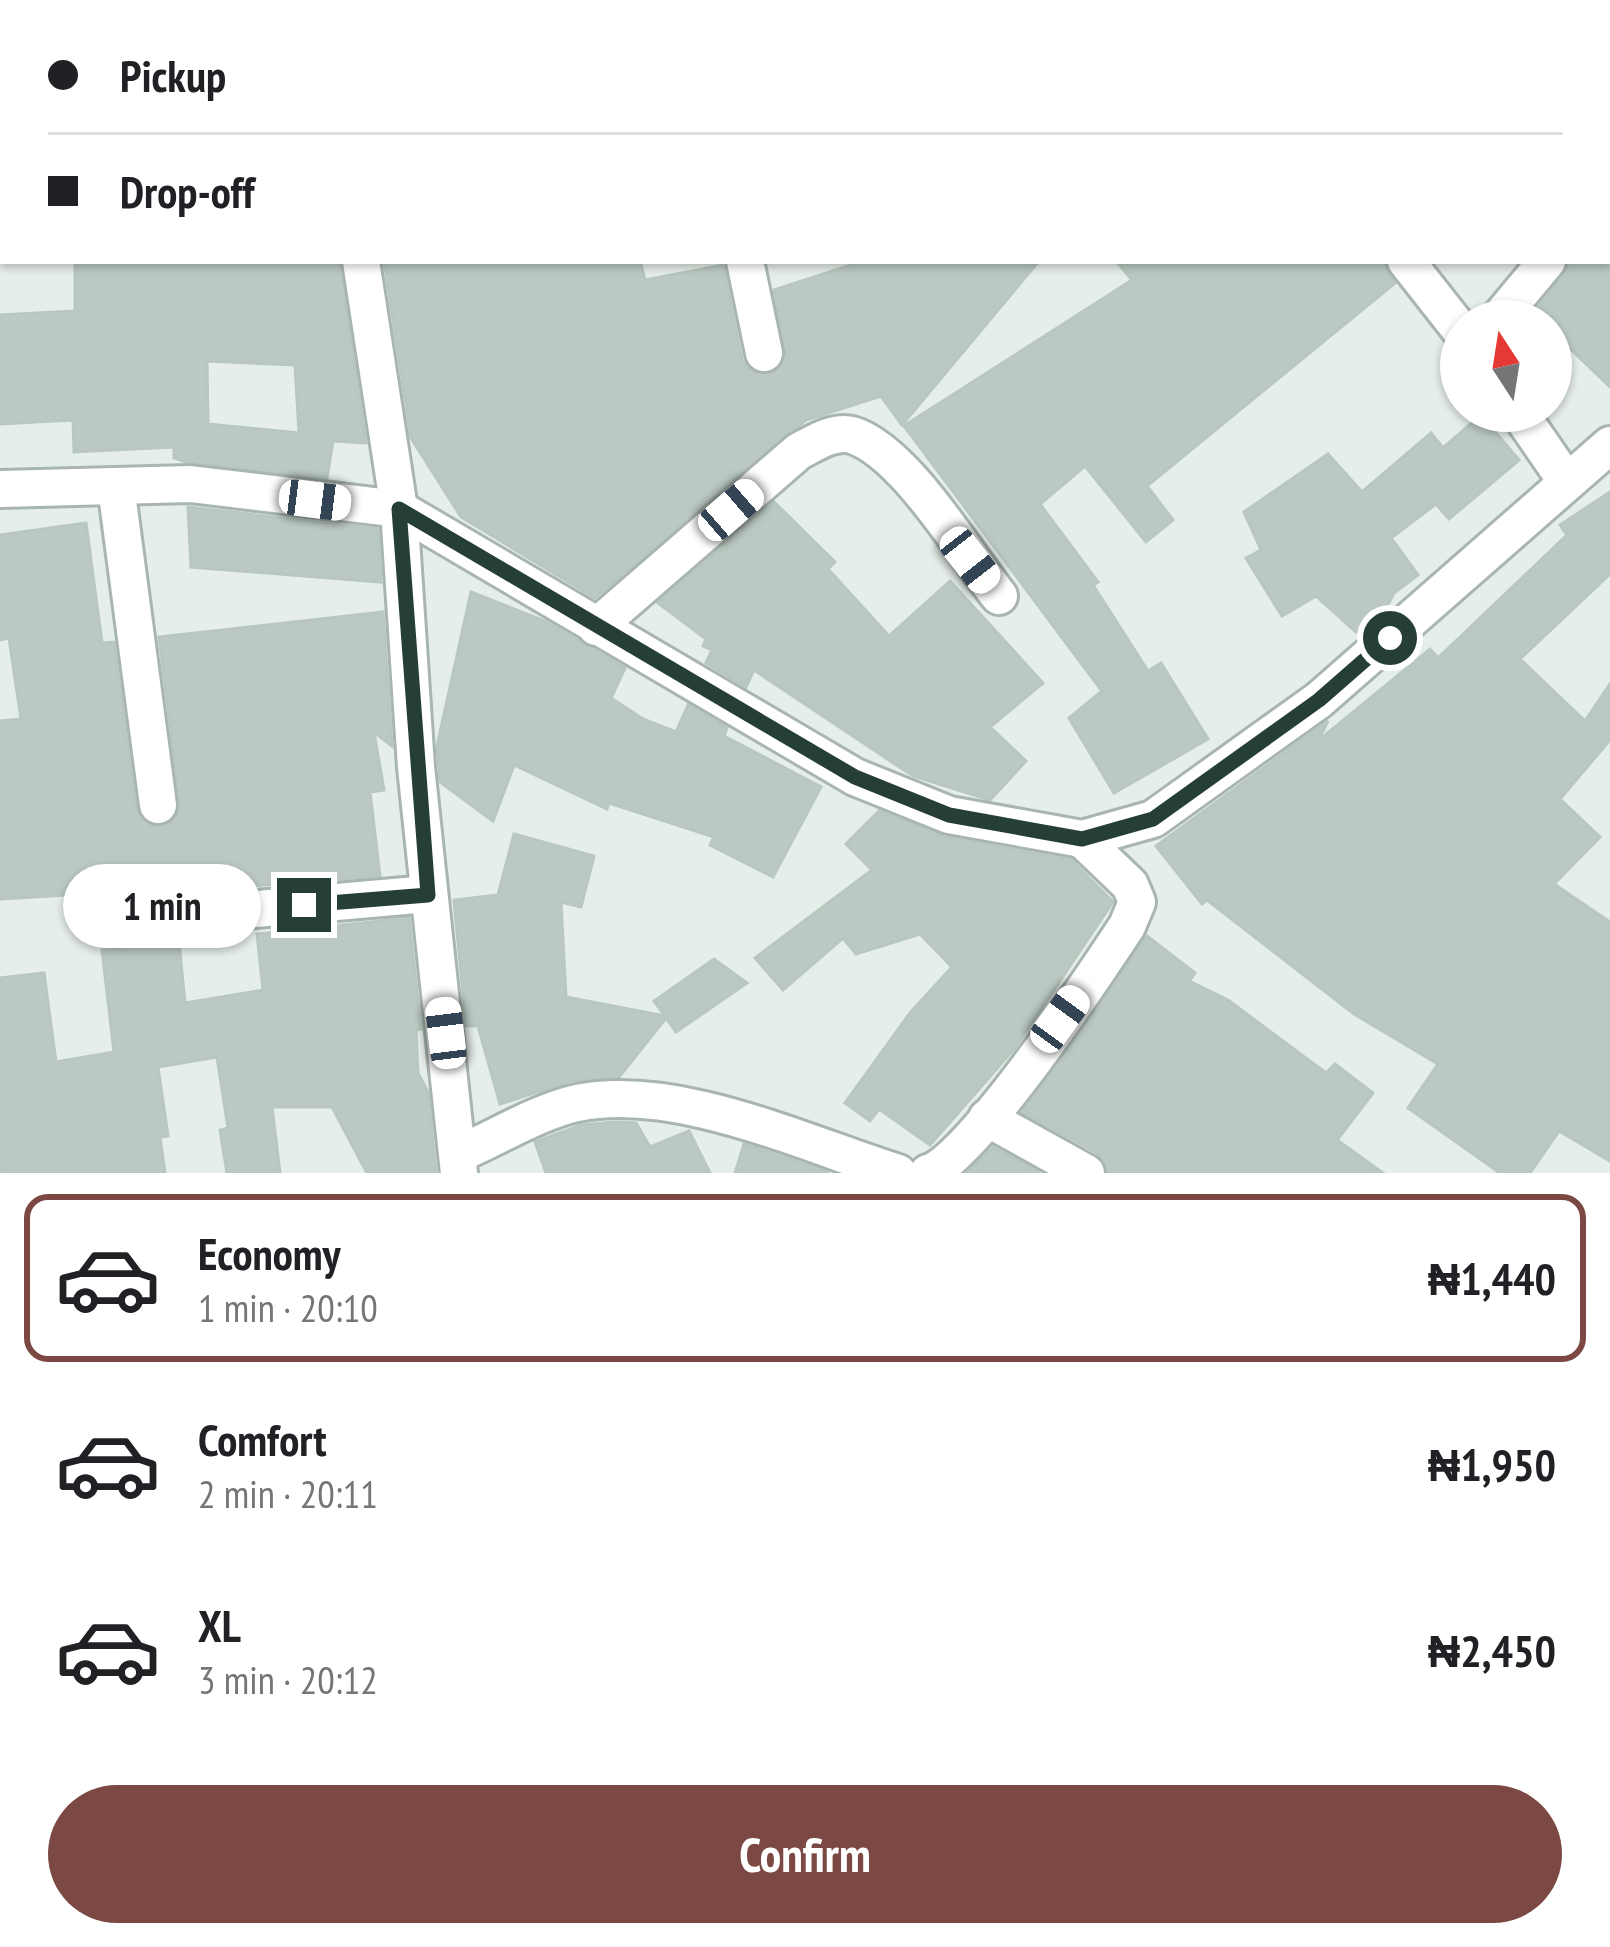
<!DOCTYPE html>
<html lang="en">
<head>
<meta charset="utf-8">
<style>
  body { margin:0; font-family:"PT Sans Narrow",sans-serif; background:#f2f2f2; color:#202124; height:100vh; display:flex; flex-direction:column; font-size:45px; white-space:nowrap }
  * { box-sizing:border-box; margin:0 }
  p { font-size:39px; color:#757577 }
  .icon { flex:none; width:66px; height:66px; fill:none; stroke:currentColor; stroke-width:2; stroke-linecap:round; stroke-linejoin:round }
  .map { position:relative; height:1173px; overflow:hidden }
  .panel { display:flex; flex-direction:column; background:#fff; flex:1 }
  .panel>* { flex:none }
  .top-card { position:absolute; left:0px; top:0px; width:1611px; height:264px; box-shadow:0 3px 9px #0004; display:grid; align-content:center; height:264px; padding:0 48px; background:#fff }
  .needle { width:78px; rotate:348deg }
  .tools { position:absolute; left:1440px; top:300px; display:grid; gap:24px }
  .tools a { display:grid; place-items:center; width:132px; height:132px; border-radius:50%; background:#fff; box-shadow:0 3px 9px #0004; font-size:60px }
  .end { position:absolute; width:54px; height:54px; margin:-27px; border:15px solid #263f35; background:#fff; box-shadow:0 0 0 6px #fff }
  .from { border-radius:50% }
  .bubble { position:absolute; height:84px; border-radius:42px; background:#fff; box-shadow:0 3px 9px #0004; font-size:39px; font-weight:600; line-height:84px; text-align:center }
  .car { position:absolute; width:36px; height:72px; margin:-36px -18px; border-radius:15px; box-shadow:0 0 9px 3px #0007; background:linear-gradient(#fff 24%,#345 0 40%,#fff 0 76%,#345 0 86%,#fff 0) }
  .top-card b { display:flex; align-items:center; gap:42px; height:114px; font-size:45px }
  .top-card b+b { border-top:3px solid #e0e0e0 }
  .top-card i { width:30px; height:30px; background:#202124 }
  ul { padding:21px 0 0; list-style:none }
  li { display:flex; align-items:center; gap:36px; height:168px; margin:0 24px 18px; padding:0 24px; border:6px solid transparent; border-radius:24px }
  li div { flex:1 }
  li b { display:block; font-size:45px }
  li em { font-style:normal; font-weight:600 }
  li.selected { border-color:#7b4843 }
  li>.icon { width:108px; height:108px; stroke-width:1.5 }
  .action { display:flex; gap:24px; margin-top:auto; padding:24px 48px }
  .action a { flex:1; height:138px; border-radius:72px; background:#7b4843; color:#fff; font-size:48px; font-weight:600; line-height:138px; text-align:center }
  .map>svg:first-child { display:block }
  .building { fill:#bbc9c2; stroke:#b8c7bf; stroke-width:3; fill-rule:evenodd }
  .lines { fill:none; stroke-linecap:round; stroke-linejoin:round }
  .minor-casing { stroke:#a9b6af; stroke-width:42 }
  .minor { stroke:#fff; stroke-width:36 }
  .route { stroke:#263f35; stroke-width:15 }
</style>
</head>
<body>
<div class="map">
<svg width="1610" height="1173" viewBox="0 0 1610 1173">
  <rect width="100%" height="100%" fill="#e6eee9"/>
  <g class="building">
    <path d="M75,261H339L366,443L333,441L327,478L186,462L174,458V447L74,452L73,420L0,424V315L75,311ZM207,361L295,365L299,433L208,424Z"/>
    <polygon points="384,261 640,261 645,280 723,265 742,359 748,369 767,375 786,359 774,290 863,261 1039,261 902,425 881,396 806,420 595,598 461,517 411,438"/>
    <polygon points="1116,261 1384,261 1395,283 1147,486 1173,520 1146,542 1085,466 1040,504 1098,582 1093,585 1148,671 1161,663 1208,739 1114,793 1069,718 1102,691 904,426 1132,280"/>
    <polygon points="1569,261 1610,261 1610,387 1551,330 1551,321 1534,312 1564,275"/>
    <polygon points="1481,415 1519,460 1449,519 1436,504 1391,538 1418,575 1394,593 1384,613 1356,632 1316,596 1282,616 1246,558 1261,550 1244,512 1328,454 1362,492 1431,433 1443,448"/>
    <polygon points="1610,492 1610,574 1520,659 1585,721 1610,684 1610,740 1560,799 1600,837 1554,884 1610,922 1610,1161 1559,1131 1530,1173 1500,1173 1408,1108 1438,1064 1354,1014 1207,900 1202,904 1156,846 1328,721 1318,741 1430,649 1438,658 1567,535 1560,525"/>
    <polygon points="774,502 835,562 828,569 889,636 950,581 1043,683 990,727 1026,761 990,800 913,776 754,670 746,687 706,663 712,650 703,646 706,639 658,603"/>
    <polygon points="188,507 378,529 381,582 191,567"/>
    <polygon points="86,523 102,643 114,642 136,808 151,826 173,822 180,803 159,637 383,612 392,746 374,732 384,790 370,792 380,876 251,886 250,878 161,881 161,876 82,869 83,894 0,899 0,721 21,719 9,638 0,640 0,535"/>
    <polygon points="471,592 545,621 625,668 611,698 643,719 676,732 688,705 727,728 724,736 821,787 773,877 710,845 714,837 609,803 607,809 514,765 493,821 440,782 437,746"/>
    <polygon points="879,811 945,837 1071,860 1113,902 1014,1049 930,1145 879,1109 870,1121 845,1103 910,1013 952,967 920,934 856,954 843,938 783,990 755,958 872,870 846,844"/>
    <polygon points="514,834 594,856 581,907 561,902 566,997 665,1016 654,1001 714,959 747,983 676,1032 666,1018 619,1077 571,1081 500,1104 478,1026 466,1026 454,900 498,895"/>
    <polygon points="409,918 421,1029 416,1030 418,1073 428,1092 436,1173 367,1173 332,1107 272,1107 280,1173 227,1173 220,1130 228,1128 217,1057 158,1067 168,1136 160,1137 165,1173 0,1173 0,978 44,973 56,1062 114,1052 102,950 179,942 185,1003 263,990 257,934"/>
    <polygon points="1147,936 1195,973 1189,981 1228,1000 1326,1073 1335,1064 1373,1093 1337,1140 1383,1173 1108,1173 1097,1153 1022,1112"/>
    <polygon points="616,1122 636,1123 650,1147 689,1131 710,1173 546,1173 535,1142 581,1125"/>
    <polygon points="744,1144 774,1154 829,1173 735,1173"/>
    <polygon points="993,1147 1040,1173 968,1172"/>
  </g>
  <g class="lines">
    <defs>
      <g id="minor">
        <polyline points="309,0 310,3"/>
        <polyline points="685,0 686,3"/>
        <polyline points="1227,0 1230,3"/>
        <polyline points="11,3 26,0"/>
        <polyline points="1453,3 1456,0"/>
        <polyline points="1608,192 1610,189"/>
        <polyline points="361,261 399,509 416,767 459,1173"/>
        <polyline points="745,261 764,353"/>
        <polyline points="1406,261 1461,331"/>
        <polyline points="1497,321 1547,261"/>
        <polyline points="1518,411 1567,482"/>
        <polyline points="116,486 158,805"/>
        <polyline points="0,489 190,484 399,509 855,777 949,815 1082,839 1153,819 1319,700 1610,445"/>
        <path d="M596,627L799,451C815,443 834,430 852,435C904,451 964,552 999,596"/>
        <polyline points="222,912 428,894"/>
        <polyline points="987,1118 1086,1173"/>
        <path d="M458,1154C496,1138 537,1112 577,1103C677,1083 803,1143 898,1173"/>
        <path d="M928,1173C972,1160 1096,973 1127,926L1137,902L1130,885L1082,839"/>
      </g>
    </defs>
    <use href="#minor" class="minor-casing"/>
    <use href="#minor" class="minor"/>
  </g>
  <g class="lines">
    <polyline class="route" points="304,905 428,895 399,509 855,777 949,815 1082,839 1153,819 1319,700 1390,638"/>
  </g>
</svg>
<div class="tools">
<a><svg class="needle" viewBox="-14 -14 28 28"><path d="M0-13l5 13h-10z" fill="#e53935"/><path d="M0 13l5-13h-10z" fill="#757577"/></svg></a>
</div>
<i class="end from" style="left:1390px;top:638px"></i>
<i class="end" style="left:304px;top:905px"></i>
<div class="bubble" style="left:63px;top:864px;width:198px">1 min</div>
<i class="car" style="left:315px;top:500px;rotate:97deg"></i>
<i class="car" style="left:731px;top:510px;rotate:49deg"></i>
<i class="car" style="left:970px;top:560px;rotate:142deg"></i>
<i class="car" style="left:1060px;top:1019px;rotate:36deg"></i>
<i class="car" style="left:446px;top:1033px;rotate:353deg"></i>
<div class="top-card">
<b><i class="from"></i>Pickup</b>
<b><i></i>Drop-off</b>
</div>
</div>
<section class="panel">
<ul>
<li class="selected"><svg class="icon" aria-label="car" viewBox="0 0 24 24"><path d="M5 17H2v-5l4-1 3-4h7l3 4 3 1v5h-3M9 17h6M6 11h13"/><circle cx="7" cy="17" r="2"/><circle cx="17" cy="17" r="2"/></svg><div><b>Economy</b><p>1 min · 20:10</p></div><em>₦1,440</em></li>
<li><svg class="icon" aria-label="car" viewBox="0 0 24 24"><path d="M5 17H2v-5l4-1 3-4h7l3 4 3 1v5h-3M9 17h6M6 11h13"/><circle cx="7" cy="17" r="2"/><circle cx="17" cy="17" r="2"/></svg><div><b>Comfort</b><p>2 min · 20:11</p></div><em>₦1,950</em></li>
<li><svg class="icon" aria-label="car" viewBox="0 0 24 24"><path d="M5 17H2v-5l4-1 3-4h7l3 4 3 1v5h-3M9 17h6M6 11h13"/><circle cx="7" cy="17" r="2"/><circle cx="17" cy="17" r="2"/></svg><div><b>XL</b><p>3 min · 20:12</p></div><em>₦2,450</em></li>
</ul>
<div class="action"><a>Confirm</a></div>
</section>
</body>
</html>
